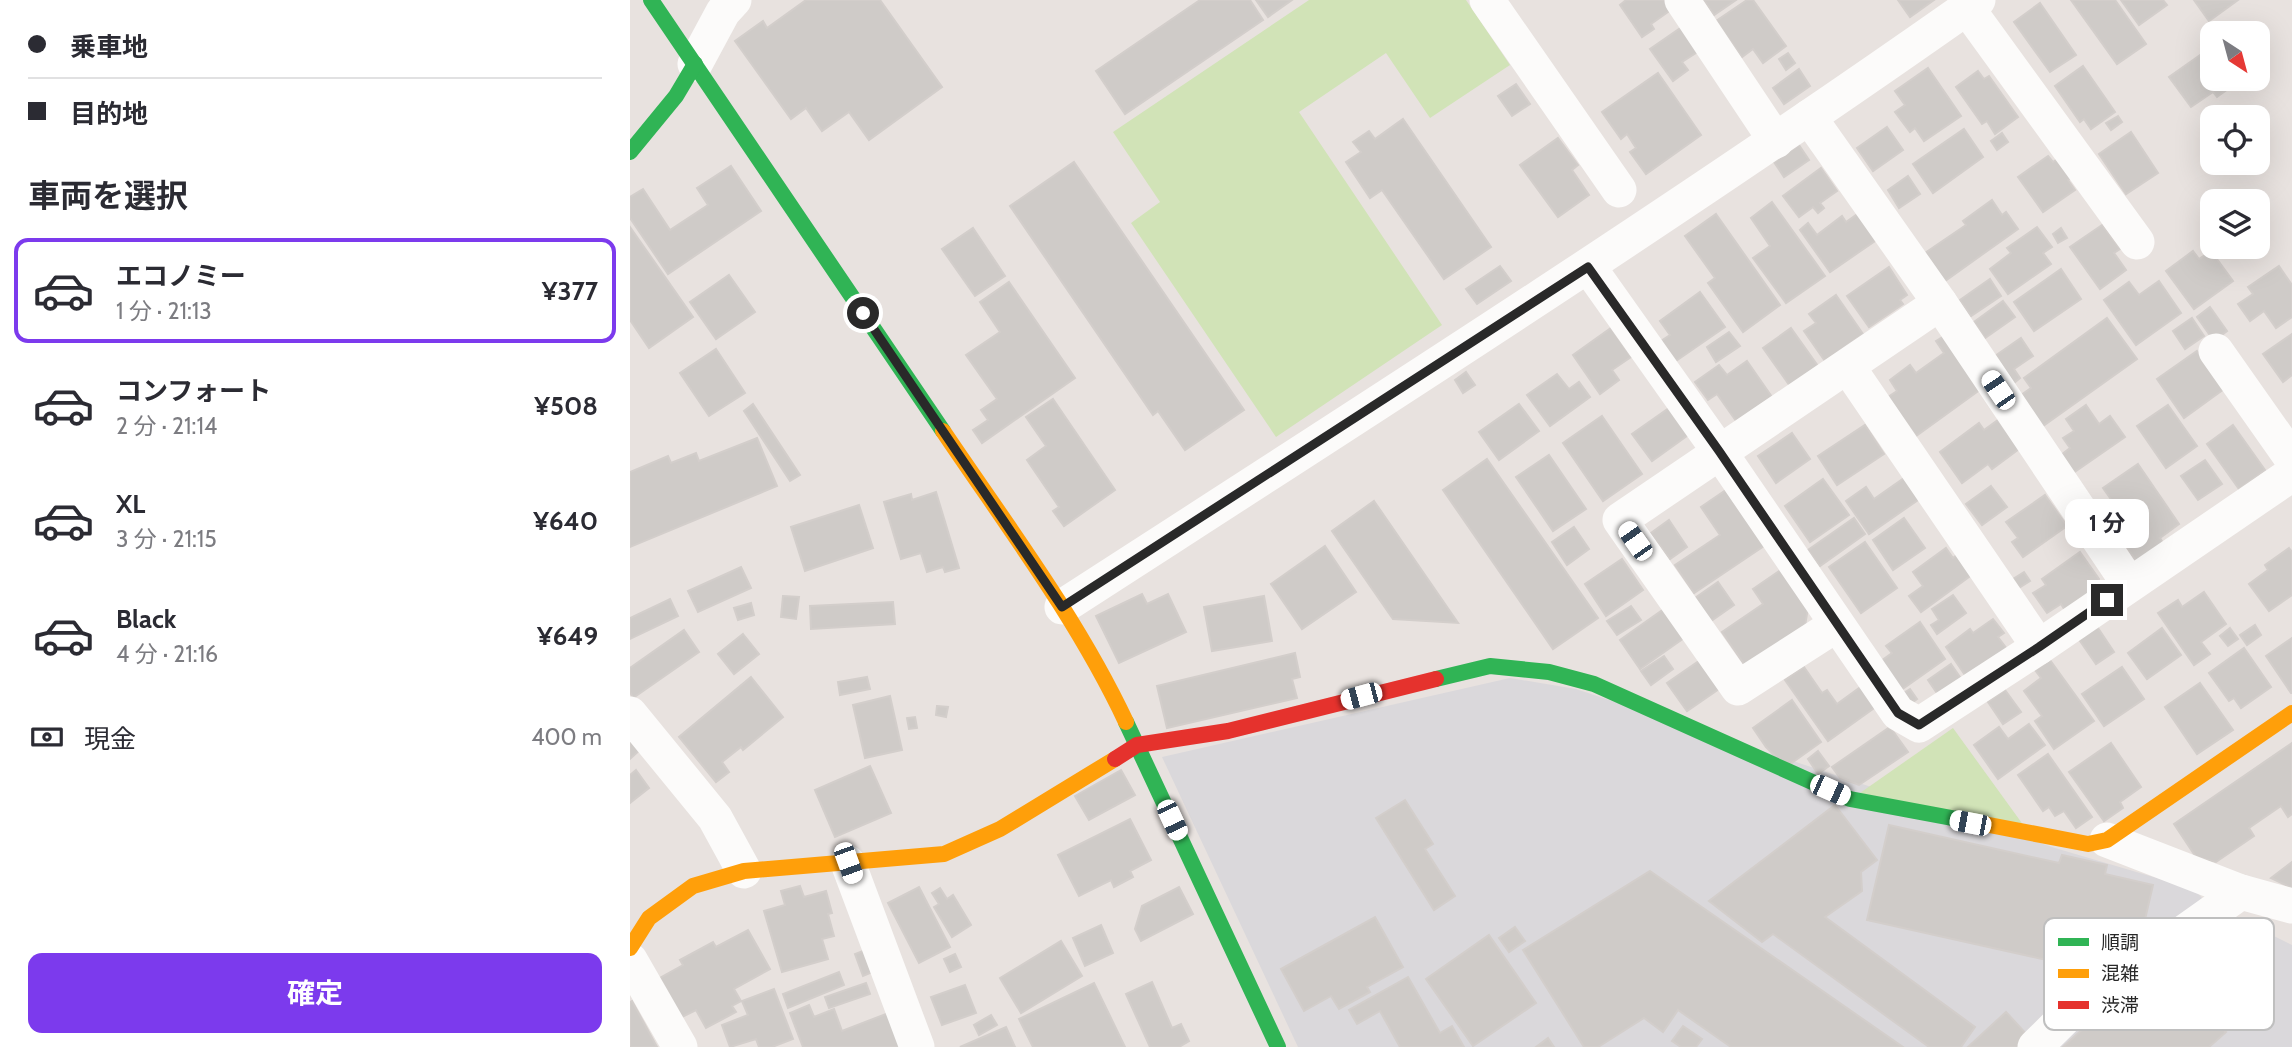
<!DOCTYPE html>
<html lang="ja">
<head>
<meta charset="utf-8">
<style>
  body { margin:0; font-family:Cabin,"Noto Sans JP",sans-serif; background:#f7f7f7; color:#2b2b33; height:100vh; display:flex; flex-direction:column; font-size:26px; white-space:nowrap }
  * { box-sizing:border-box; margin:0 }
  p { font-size:23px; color:#7c7c81 }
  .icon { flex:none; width:38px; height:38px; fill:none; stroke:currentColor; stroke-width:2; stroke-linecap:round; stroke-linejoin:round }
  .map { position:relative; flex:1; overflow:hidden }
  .drawer { display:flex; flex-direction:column; background:#fff; width:630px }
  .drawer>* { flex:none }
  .banner { display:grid; align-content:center; height:154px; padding:0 28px; background:#fff }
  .needle { width:46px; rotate:144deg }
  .fabs { position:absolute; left:1570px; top:21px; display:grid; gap:14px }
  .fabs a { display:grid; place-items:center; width:70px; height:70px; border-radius:14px; background:#fff; box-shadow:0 7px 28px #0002; font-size:35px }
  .end { position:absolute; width:32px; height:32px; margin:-16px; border:9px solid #292929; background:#fff; box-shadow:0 0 0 4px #fff }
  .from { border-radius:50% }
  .bubble { position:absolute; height:49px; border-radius:14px; background:#fff; box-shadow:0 7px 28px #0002; font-size:23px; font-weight:700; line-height:49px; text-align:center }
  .car { position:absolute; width:21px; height:42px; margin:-21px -10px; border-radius:9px; box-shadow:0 0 5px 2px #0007; background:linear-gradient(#fff 24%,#345 0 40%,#fff 0 76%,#345 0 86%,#fff 0) }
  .banner b { display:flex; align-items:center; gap:24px; height:66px; font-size:26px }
  .banner b+b { border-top:2px solid #e1e1e2 }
  .banner i { width:18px; height:18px; background:#2b2b33 }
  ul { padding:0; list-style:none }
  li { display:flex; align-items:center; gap:21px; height:105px; margin:0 14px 10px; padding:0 14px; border:4px solid transparent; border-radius:14px }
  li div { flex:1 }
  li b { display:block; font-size:26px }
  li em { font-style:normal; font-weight:700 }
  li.selected { border-color:#7c3aed }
  li>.icon { width:63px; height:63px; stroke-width:1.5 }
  h2 { padding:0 28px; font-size:32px; line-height:84px }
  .pay { display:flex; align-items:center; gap:18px; height:77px; padding:0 28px; font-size:26px }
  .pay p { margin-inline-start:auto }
  .cta { display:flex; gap:14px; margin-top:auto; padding:14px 28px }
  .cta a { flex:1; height:80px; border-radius:14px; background:#7c3aed; color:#fff; font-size:28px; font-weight:700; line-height:80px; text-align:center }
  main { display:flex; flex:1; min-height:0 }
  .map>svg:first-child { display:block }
  .industrial { fill:#dad8db }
  .green { fill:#d1e3b7 }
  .building { fill:#cfcbc8; stroke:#d3cecb; stroke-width:2 }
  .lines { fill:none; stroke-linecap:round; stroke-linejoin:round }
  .street { stroke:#fcfbfa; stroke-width:35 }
  .fast { stroke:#30b455; stroke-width:16 }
  .slow { stroke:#ff9f0a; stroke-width:16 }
  .jam { stroke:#e5322d; stroke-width:16 }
  .route { stroke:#292929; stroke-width:9 }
  .key { fill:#fff; stroke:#bfbfbf; stroke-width:2 }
  .key-label { font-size:19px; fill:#292929 }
</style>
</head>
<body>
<main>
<section class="drawer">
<div class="banner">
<b><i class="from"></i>乗車地</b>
<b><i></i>目的地</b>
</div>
<h2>車両を選択</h2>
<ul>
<li class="selected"><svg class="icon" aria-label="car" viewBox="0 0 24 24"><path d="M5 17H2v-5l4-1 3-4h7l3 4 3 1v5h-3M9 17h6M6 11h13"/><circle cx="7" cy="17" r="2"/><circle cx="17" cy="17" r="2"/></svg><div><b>エコノミー</b><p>1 分 · 21:13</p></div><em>¥377</em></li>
<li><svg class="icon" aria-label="car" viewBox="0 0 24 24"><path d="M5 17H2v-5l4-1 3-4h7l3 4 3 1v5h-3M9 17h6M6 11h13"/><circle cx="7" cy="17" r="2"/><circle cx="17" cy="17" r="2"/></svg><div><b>コンフォート</b><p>2 分 · 21:14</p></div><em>¥508</em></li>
<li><svg class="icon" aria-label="car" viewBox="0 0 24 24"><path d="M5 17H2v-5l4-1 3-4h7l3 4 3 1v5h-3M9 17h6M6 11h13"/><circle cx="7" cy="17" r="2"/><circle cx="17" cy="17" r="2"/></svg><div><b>XL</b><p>3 分 · 21:15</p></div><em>¥640</em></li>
<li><svg class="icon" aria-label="car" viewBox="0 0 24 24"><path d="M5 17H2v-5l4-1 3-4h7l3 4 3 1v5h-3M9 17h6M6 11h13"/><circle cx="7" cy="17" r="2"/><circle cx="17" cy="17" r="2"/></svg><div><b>Black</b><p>4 分 · 21:16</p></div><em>¥649</em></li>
</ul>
<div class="pay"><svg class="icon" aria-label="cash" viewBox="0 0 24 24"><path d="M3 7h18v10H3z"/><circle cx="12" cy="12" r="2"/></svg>現金<p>400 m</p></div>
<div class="cta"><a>確定</a></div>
</section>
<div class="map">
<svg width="1662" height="1047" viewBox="0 0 1662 1047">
  <rect width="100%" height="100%" fill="#e8e2df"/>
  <g class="industrial">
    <polygon points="880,678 946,689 1425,848 1564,889 1572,898 1394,1047 668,1047 532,757"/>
    <polygon points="1593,911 1662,945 1662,1047 1420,1047 1480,983 1506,987"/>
  </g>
  <g class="green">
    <polygon points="679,0 836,0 880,65 800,118 756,53 669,112 812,325 646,437 501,223 530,202 483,132"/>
    <polygon points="1323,728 1394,826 1230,793"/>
  </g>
  <g class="building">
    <polygon points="176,0 250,0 312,87 239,140 219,112 192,131 176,108 161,119 105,41 133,21 137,28"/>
    <polygon points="570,0 620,0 633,20 495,114 466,71"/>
    <polygon points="626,0 662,0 638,17"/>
    <polygon points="996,0 1040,0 1045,7 1021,24 1024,29 1012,37 990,5"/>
    <polygon points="1074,0 1106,0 1084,15"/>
    <polygon points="1117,0 1123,0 1156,46 1133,63 1123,49 1112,57 1086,21"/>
    <polygon points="1268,0 1304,0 1280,17"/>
    <polygon points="1441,0 1485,0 1516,44 1487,64"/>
    <polygon points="1491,0 1533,0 1537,5 1509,25"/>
    <polygon points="1564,0 1608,0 1579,21"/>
    <polygon points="1410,3 1446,55 1420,72 1384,22"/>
    <polygon points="1052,27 1069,51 1052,62 1058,70 1043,81 1020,49"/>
    <polygon points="1580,48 1582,79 1602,79 1605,84 1587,97 1583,92 1561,107 1539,77"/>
    <polygon points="1158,53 1165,63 1156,70 1149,59"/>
    <polygon points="1453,66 1485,112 1461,129 1454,119 1450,122 1425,86"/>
    <polygon points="1298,68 1331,116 1294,141 1285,128 1280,132 1265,112 1275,105 1265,91"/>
    <polygon points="1169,69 1180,86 1154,104 1143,88"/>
    <polygon points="1348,71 1354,79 1359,76 1388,117 1365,134 1357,121 1352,124 1326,87"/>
    <polygon points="1028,73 1071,135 1016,174 1000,152 1006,148 997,134 991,139 972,112"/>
    <polygon points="886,84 900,104 882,116 868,96"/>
    <polygon points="1488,116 1492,122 1481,130 1476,123"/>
    <polygon points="773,119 861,247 814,279 752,190 740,198 716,162 731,152 723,142 739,131 745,139"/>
    <polygon points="1257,127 1273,150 1243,171 1227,148"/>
    <polygon points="1334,129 1353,157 1303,193 1283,164"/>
    <polygon points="1501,132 1528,173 1496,194 1469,154"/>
    <polygon points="1372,133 1378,142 1367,150 1361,141"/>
    <polygon points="928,138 948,165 942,170 959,195 928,217 890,165"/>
    <polygon points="1169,145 1179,160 1154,177 1144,162"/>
    <polygon points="1418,156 1423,162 1429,158 1442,177 1438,180 1445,190 1413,212 1388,177"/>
    <polygon points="444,162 614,410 555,450 528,411 523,415 380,206"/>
    <polygon points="101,166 131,211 38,274 0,218 0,197 13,189 40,230 78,205 67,188"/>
    <polygon points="1191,168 1207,191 1190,203 1194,208 1188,213 1183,207 1169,217 1153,196"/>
    <polygon points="1278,176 1290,194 1269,208 1258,190"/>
    <polygon points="1362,200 1372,215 1376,212 1388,229 1315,281 1295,253 1336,225 1333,221"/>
    <polygon points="1142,202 1195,276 1156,303 1123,258 1140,246 1121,218"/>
    <polygon points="1229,213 1248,239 1200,272 1170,230 1178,223 1187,235 1212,216 1216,222"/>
    <polygon points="1086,214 1150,305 1113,332 1078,283 1085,278 1055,236"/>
    <polygon points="1472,225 1490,249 1484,253 1496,270 1470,289 1440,247"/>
    <polygon points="0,227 63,317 19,348 0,320"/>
    <polygon points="1407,227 1422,247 1413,253 1421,264 1378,294 1360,269 1381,253 1377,248"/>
    <polygon points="343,228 375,276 345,296 312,249"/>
    <polygon points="1431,228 1437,238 1428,243 1423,234"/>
    <polygon points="1563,251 1569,259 1581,251 1603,281 1564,309 1536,271"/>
    <polygon points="870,266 881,281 847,304 836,289"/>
    <polygon points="1649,266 1662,285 1662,317 1646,328 1634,311 1620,321 1608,304 1623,294 1618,287"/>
    <polygon points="1259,267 1277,295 1270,300 1273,304 1239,327 1217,296"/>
    <polygon points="1431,269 1451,299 1404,331 1384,302"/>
    <polygon points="99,275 125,312 86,339 60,302"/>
    <polygon points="1360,279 1371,296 1341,316 1330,300"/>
    <polygon points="1529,281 1551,313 1506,345 1474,300 1499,282 1509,295"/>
    <polygon points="379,282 445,378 352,443 343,430 358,420 351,410 367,399 336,355 370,332 350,302"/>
    <polygon points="1070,292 1095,327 1046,361 1031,341 1040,335 1030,321"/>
    <polygon points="1206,295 1233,334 1195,361 1174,331 1186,323 1179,314"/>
    <polygon points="1373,301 1385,317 1355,338 1344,322"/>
    <polygon points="1580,307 1597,331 1584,341 1567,317"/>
    <polygon points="1477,318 1507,359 1413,426 1391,395 1401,388 1394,378"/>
    <polygon points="1562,318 1574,336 1555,349 1543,331"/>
    <polygon points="981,328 1001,357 982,370 989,380 970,394 943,355"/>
    <polygon points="1161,328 1188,366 1160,386 1133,348"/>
    <polygon points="1099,332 1110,346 1086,362 1077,347"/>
    <polygon points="1662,334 1662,375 1653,382 1633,354"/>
    <polygon points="1314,336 1351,389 1286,436 1258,397 1267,391 1260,380 1280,365 1286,373 1314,353 1306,341"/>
    <polygon points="1391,338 1403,356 1384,369 1390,378 1384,383 1365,356"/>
    <polygon points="86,349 115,393 79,416 50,373"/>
    <polygon points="1567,351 1594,389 1554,418 1527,379"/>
    <polygon points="1117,361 1142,397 1106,421 1087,394 1078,400 1065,382 1089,365 1097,375"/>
    <polygon points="836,372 845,385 833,393 825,380"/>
    <polygon points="927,374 939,389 949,382 960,397 920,426 897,395"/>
    <polygon points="423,399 485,490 434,526 423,511 429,507 397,460 416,446 396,417"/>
    <polygon points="123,404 170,475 160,481 114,411"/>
    <polygon points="889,404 909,431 869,460 849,432"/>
    <polygon points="1456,405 1469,424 1480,416 1495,437 1443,473 1431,455 1440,448 1433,438 1444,431 1436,419"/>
    <polygon points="1538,405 1567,446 1536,468 1507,426"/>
    <polygon points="1042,406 1061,433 1022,461 1002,434"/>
    <polygon points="972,416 1012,474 973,501 933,443"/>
    <polygon points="1368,420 1389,449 1362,469 1358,464 1332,483 1310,452 1349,423 1354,430"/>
    <polygon points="1235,425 1254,454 1207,485 1188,456"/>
    <polygon points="1603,425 1635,470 1609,489 1577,444"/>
    <polygon points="1162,433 1180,459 1146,483 1128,456"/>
    <polygon points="127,438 147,486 0,547 0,472 38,456 41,463 66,453 69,461"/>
    <polygon points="919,455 956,509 923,531 886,477"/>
    <polygon points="857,459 968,618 923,649 813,490"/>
    <polygon points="1575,460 1592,484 1568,500 1551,476"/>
    <polygon points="1508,464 1549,524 1530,538 1533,543 1506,561 1494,543 1498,540 1477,511 1485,505 1473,488"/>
    <polygon points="1277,476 1291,498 1239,534 1216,501 1236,487 1244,499"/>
    <polygon points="1193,479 1219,515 1180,542 1155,506"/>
    <polygon points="1361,486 1377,507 1352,525 1336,504"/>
    <polygon points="1099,488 1137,544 1064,593 1045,565 1090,535 1071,507"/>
    <polygon points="306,492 329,568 315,572 313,567 297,572 291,553 271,559 254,502 281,494 282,500"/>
    <polygon points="1415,495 1437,526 1393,557 1382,542 1388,538 1376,522"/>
    <polygon points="744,501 828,623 763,619 702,531"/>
    <polygon points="229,505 243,548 175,571 161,527"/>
    <polygon points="1224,518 1235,534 1190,566 1178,550"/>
    <polygon points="1274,518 1295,548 1263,570 1243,540"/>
    <polygon points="1039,520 1057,547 1040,559 1021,533"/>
    <polygon points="944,527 959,549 937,565 922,542"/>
    <polygon points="1235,542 1267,588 1231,613 1199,567"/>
    <polygon points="695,546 726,592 672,629 641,584"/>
    <polygon points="1316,548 1323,558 1328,554 1343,574 1291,612 1279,596 1293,586 1283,572"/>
    <polygon points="1659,548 1662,552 1662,595 1639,611 1619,584 1638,570 1635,565"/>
    <polygon points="1450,552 1469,579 1466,590 1436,612 1431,604 1417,613 1403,593 1416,585 1412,579"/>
    <polygon points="992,559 1013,590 976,616 955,584"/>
    <polygon points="111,567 121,588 68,612 58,591"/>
    <polygon points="1152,569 1178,608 1175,626 1116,667 1092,632 1133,604 1123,589"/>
    <polygon points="1394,572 1400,581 1389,588 1383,579"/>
    <polygon points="1088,582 1104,605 1081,621 1065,598"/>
    <polygon points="1574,592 1596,624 1571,642 1580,654 1564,665 1528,613 1548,600 1552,607"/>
    <polygon points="512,594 517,604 538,594 556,632 489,663 466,616"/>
    <polygon points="1323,595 1336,613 1307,634 1301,625 1309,620 1302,609"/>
    <polygon points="153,596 169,597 166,619 151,617"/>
    <polygon points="634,596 642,641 582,651 574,607"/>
    <polygon points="40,599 48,616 0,639 0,618"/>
    <polygon points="263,602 265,624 181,629 180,606"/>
    <polygon points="121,603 124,615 108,620 104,608"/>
    <polygon points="1001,606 1011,620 987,635 977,621"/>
    <polygon points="1034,609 1054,638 1010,669 990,640"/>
    <polygon points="1363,619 1374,633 1368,637 1377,649 1337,678 1316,647 1340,629 1343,633"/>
    <polygon points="1290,622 1315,659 1271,690 1251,661 1262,653 1256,646"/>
    <polygon points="1466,625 1484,652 1466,664 1448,638"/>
    <polygon points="1625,625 1631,635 1617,645 1610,635"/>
    <polygon points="1532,628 1551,655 1517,679 1498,653"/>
    <polygon points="1600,628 1608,639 1598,646 1590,636"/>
    <polygon points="54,630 69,652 3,698 0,692 0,668"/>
    <polygon points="113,634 129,654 104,674 88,654"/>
    <polygon points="1662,638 1662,693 1661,693 1636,656"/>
    <polygon points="1614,648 1641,687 1611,708 1604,698 1599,701 1579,673"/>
    <polygon points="665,653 670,677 662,679 667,698 537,728 527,686"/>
    <polygon points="1034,656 1043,669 1021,685 1011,671"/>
    <polygon points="1420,660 1464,721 1424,749 1405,721 1412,716 1394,691 1411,678 1405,670"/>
    <polygon points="1069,661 1089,689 1057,711 1037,683"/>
    <polygon points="1321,664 1332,680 1309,696 1298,680"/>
    <polygon points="1174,667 1192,693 1197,690 1207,704 1232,686 1247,706 1198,741 1155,680"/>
    <polygon points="1492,667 1514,699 1474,726 1452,694"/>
    <polygon points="121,677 153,717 113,750 111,747 92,762 99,772 86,782 49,737"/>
    <polygon points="237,677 240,689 210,695 208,682"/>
    <polygon points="1570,683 1603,730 1567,754 1535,707"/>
    <polygon points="1280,689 1287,699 1279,705 1272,694"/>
    <polygon points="1375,690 1391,712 1373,724 1358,702"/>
    <polygon points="260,696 272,750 235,758 223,705"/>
    <polygon points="1162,700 1191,742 1156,767 1136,747 1123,728"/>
    <polygon points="307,706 318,707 316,717 306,715"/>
    <polygon points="285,717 287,728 279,729 277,718"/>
    <polygon points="1399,724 1415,745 1368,779 1344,745 1369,727 1378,739"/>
    <polygon points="1260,727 1278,752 1229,785 1210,778 1202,767"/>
    <polygon points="0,736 11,749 0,759"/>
    <polygon points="1481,743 1511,787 1490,802 1493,808 1474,821 1439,772"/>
    <polygon points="1662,743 1662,814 1658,817 1651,806 1619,828 1624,836 1586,862 1566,857 1544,824"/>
    <polygon points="1188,751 1199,766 1188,774 1178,759"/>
    <polygon points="1418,754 1462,817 1446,828 1434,811 1425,816 1419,807 1413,811 1388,775"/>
    <polygon points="240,766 261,813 205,837 185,790"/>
    <polygon points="6,770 19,788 0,803 0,775"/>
    <polygon points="491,770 505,795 459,820 445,796"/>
    <polygon points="775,800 803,844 795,849 825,896 804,910 746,818"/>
    <polygon points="1205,805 1247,860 1231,872 1232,891 1195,917 1345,1027 1331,1047 1299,1047 1143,934 1132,942 1079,901"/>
    <polygon points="500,819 521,860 500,871 503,877 484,887 481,880 449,896 428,855"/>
    <polygon points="1259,825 1429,863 1432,855 1477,865 1475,874 1523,885 1510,941 1495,958 1474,953 1473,960 1456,956 1462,929 1454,927 1444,966 1237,920"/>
    <polygon points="1662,862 1662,888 1641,878"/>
    <polygon points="1020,871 1273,1047 1101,1047 1048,1010 1033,1032 1014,1018 968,1047 954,1047 893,950"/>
    <polygon points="170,886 174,897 196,891 202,913 198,914 204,936 192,939 198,959 152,972 134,911 155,905 151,891"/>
    <polygon points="289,887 320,947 289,963 258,903"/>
    <polygon points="549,887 563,914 511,941 505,929 512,906"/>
    <polygon points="310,888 317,899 323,895 341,925 322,937 304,907 309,904 302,893"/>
    <polygon points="745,917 773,967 737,987 740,992 709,1009 701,996 674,1011 651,969"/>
    <polygon points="471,925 483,953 455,966 443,938"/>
    <polygon points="885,927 895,941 879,952 869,938"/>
    <polygon points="118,930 140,969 104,989 111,1001 102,1006 106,1012 76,1028 66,1010 52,1017 30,978 53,965 50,960 83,942 86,947"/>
    <polygon points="859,935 906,1003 843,1046 796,979"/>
    <polygon points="431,941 452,976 391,1013 370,978"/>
    <polygon points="238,949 245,971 233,976 225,954"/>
    <polygon points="325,954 331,967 320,972 314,959"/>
    <polygon points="209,972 214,985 158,1008 153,994"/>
    <polygon points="778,977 810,1033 822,1026 834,1047 770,1047 750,1011 727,1024 719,1010"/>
    <polygon points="522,982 542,1028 551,1024 559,1041 549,1047 520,1047 496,994"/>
    <polygon points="236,983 240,994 199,1008 195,997"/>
    <polygon points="464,983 495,1047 403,1047 389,1019"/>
    <polygon points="335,985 346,1013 312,1025 301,997"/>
    <polygon points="144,989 163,1039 142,1047 129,1047 126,1039 100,1047 92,1025 118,1015 112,1001"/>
    <polygon points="1532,992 1544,1006 1556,996 1596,1032 1579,1047 1433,1047 1488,997 1505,1016"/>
    <polygon points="2,1001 27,1047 0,1047 0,1002"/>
    <polygon points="179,1005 184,1017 204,1009 212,1031 261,1012 274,1047 173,1047 160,1013"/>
    <polygon points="1376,1012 1399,1037 1389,1047 1338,1047"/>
    <polygon points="361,1015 367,1025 349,1035 344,1025"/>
    <polygon points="1053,1026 1072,1039 1066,1047 1051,1047 1042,1041"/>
    <polygon points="376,1027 385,1047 330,1047"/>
    <polygon points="918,1038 924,1047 906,1047"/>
  </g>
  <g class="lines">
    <g class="street">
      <polyline points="857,0 989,190"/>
      <polyline points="1052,0 1146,141"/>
      <polyline points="1337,8 1507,242"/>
      <polyline points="65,64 93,12 104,0"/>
      <polyline points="1179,117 1310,303 1499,584"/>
      <polyline points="958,266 1089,451 1268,713 1289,725 1409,647 1662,474"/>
      <polyline points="1586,351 1662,459"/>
      <polyline points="1218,367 1409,647"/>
      <path d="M432,607C740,408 1049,211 1348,0"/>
      <polyline points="1206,625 1108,688 990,520 1310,303"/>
      <polyline points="0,714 85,818 114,871"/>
      <polyline points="1477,840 1611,892 1662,906"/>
      <polyline points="218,863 287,1047"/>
      <polyline points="0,960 50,1047"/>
      <polyline points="1405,1047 1475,978 1522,955 1611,892"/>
    </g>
    <g class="fast">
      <polyline points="21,0 313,431"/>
      <polyline points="0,152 46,96 65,64"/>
      <polyline points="806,679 860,666 919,672 964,684 1220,799 1354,824"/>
      <polyline points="496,722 648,1047"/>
    </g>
    <g class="slow">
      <path d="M313,431C377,526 447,618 496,722"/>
      <polyline points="1354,824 1458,844 1477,840 1662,713"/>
      <polyline points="0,948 19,918 63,886 114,871 314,854 370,829 485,759"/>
    </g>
    <polyline class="jam" points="485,759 507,745 598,731 806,679"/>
  </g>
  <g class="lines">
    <polyline class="route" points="233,313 432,607 958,267 1089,451 1268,713 1289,725 1409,647 1477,600"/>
  </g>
  <rect x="1414" y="918" width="230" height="112" rx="10" class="key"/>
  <rect x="1428" y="938" width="31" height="8" fill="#30b455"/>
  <rect x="1428" y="969" width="31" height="9" fill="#ff9f0a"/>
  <rect x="1428" y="1001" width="31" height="8" fill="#e5322d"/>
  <g class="key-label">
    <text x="1471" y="949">順調</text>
    <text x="1471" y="980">混雑</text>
    <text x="1471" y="1012">渋滞</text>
  </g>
</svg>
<div class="fabs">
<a><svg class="needle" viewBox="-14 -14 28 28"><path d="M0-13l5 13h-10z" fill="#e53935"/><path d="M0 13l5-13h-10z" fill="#7c7c81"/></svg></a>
<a><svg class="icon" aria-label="locate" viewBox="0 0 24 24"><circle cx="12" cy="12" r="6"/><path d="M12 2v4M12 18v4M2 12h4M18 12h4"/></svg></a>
<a><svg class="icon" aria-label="layers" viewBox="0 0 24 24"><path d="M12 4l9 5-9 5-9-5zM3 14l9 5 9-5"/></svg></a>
</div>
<i class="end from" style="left:233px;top:313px"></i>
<i class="end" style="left:1477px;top:600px"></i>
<div class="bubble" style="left:1435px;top:499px;width:84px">1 分</div>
<i class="car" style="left:1368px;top:390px;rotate:326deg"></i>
<i class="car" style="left:1005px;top:541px;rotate:325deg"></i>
<i class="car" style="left:731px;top:696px;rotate:255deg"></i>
<i class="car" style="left:1200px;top:790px;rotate:114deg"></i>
<i class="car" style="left:542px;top:820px;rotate:155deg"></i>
<i class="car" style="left:1340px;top:823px;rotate:281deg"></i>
<i class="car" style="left:218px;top:863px;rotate:160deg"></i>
</div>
</main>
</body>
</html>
